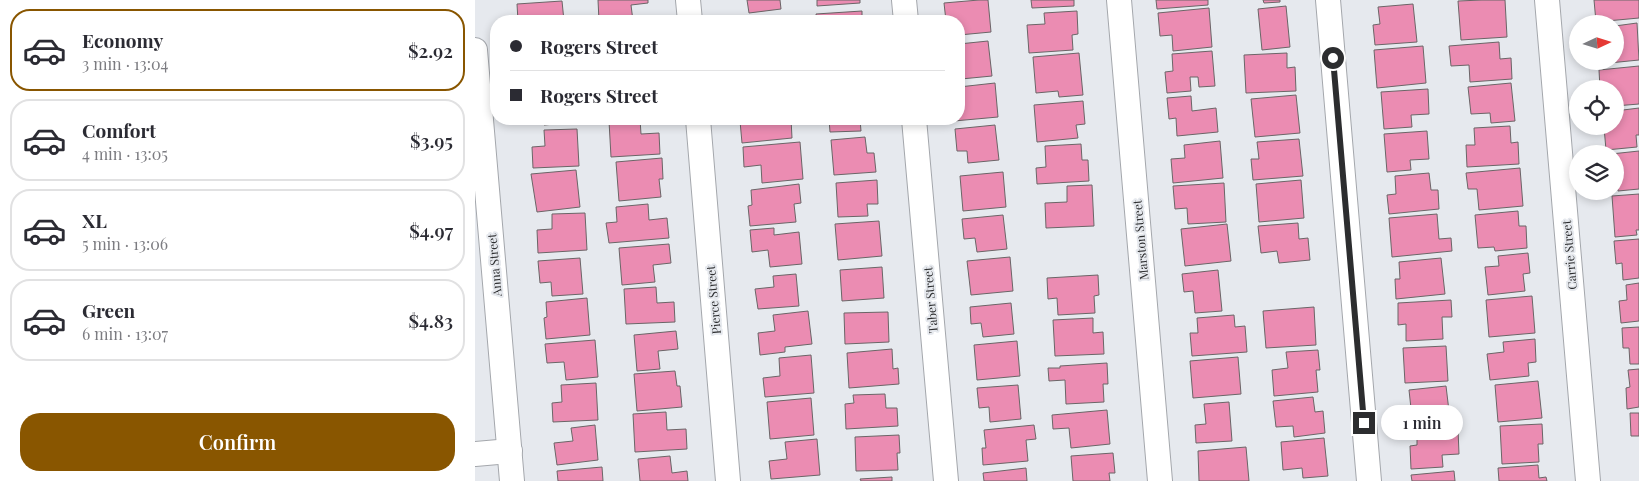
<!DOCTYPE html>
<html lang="en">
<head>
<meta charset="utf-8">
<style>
  body { margin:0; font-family:"Playfair Display",serif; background:#f7f7f7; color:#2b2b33; height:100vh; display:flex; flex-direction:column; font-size:19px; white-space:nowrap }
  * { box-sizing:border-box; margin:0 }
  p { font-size:16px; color:#7c7c81 }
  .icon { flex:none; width:28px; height:28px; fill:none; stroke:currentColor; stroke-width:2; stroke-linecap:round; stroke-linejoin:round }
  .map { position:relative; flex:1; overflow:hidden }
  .drawer { display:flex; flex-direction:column; background:#fff; width:475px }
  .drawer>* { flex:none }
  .top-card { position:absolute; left:15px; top:15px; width:475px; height:110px; border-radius:20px; box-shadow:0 2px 8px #0003; display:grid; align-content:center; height:110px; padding:0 20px; background:#fff }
  .needle { width:32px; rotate:86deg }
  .buttons { position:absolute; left:1094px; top:15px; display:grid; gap:10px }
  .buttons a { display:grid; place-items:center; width:55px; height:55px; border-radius:50%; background:#fff; box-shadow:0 2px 8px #0003; font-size:25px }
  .end { position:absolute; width:22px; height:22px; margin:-11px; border:6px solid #2c2d2f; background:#fff; box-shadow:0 0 0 2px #fff }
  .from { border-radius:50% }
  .bubble { position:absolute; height:35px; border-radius:18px; background:#fff; box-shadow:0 2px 8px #0003; font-size:16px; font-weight:600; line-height:35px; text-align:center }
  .top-card b { display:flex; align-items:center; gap:18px; height:48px; font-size:19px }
  .top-card b+b { border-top:1px solid #e1e1e2 }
  .top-card i { width:12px; height:12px; background:#2b2b33 }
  ul { padding:9px 0 0; list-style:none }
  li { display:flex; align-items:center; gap:15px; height:82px; margin:0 10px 8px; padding:0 10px; border:2px solid #e1e1e2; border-radius:20px }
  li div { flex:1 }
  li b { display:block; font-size:19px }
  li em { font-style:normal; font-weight:600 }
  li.active { border-color:#895600 }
  li>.icon { width:45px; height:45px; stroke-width:1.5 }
  .action { display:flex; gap:10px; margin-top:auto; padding:10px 20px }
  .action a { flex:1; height:58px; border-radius:20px; background:#895600; color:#fff; font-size:20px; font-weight:600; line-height:58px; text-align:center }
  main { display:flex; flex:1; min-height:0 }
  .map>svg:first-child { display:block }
  .building { fill:#eb8cb2; stroke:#6b6567 }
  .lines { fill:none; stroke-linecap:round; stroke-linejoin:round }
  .minor-casing { stroke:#a4a7ac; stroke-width:26 }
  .minor { stroke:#fff; stroke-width:24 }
  .route { stroke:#2c2d2f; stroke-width:6 }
  .labels { text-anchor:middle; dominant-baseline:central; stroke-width:4; stroke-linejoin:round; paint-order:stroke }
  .street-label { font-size:12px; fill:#2c2d2f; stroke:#e6e9ee }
</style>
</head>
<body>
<main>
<section class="drawer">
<ul>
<li class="active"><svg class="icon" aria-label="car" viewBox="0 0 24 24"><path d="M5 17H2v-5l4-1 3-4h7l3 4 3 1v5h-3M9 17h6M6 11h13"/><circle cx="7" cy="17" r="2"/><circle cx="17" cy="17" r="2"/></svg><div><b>Economy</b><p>3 min · 13:04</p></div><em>$2.92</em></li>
<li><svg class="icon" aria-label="car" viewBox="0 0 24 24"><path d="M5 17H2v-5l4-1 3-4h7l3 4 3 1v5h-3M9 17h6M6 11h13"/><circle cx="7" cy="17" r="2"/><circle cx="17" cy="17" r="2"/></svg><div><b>Comfort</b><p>4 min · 13:05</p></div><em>$3.95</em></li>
<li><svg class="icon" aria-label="car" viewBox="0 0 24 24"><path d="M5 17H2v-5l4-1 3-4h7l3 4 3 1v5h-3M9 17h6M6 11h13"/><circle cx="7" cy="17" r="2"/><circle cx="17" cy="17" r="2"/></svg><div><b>XL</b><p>5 min · 13:06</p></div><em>$4.97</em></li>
<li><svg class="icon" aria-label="car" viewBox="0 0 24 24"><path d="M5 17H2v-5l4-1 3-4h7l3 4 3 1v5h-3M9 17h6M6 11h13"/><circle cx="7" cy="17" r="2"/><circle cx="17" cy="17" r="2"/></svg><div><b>Green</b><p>6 min · 13:07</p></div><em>$4.83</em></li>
</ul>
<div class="action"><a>Confirm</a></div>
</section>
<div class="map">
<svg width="1164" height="481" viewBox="0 0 1164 481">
  <rect width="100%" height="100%" fill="#e6e9ee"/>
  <g class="building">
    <polygon points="123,0 173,0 173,3 156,5 158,21 124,21"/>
    <polygon points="272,0 305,0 306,9 274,13"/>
    <polygon points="342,0 385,0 385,3 342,6"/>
    <polygon points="504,0 513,0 516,32 484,35 484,21 471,21 469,3"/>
    <polygon points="556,0 599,0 599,6 557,8"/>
    <polygon points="681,0 733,0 733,5 682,9"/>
    <polygon points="788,0 805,0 805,2 789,3"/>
    <polygon points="1007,0 1030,0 1032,37 986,40 983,1"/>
    <polygon points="1119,0 1164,0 1164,18 1121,22"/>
    <polygon points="87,1 89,21 43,21 42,4"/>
    <polygon points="938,4 942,42 900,45 898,25 905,24 903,7"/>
    <polygon points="811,6 815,47 787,50 783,9"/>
    <polygon points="734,8 737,47 698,51 697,35 685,36 683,13"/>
    <polygon points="387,11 387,21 342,21 341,14"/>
    <polygon points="602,11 603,34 597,35 598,50 554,53 552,25 570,24 569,13"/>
    <polygon points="299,17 299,21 276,21 276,18"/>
    <polygon points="1162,23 1164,60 1124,64 1123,61 1140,61 1140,26"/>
    <polygon points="513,41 517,76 486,79 484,64 484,44"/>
    <polygon points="1024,42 1025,59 1036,58 1037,79 995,82 994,65 976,66 974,46"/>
    <polygon points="948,46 951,83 902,88 899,50"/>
    <polygon points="737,51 740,86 724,87 723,77 715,77 716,91 692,93 690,72 698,71 697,54"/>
    <polygon points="604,53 608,95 584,97 583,91 561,93 558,57"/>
    <polygon points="812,53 812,68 820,67 821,91 771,93 769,55"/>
    <polygon points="1164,66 1164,104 1140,106 1140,89 1125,89 1124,70"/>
    <polygon points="520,83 523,117 479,121 479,119 484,119 484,87"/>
    <polygon points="1036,83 1040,121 1016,123 1015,113 996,114 993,87"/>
    <polygon points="953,89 954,114 936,115 937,127 909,129 906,92"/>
    <polygon points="821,95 825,133 780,137 776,99"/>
    <polygon points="716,96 717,111 741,108 743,132 702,136 701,118 694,119 692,98"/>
    <polygon points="608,101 610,124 601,125 603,138 562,142 559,105"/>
    <polygon points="1164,108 1164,135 1161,135 1162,147 1131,150 1129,127 1140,126 1140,111"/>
    <polygon points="68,119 101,119 101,122 69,125"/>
    <polygon points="165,119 166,134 184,133 185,154 136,157 134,121"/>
    <polygon points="282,119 316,119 317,138 267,143 265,121"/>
    <polygon points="354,119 385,119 386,131 355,132"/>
    <polygon points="520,125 524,160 493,163 492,151 482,151 480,129"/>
    <polygon points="1035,126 1036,143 1043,142 1044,164 992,167 991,145 1000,145 999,128"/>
    <polygon points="102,129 104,166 58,168 57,147 70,146 69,130"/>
    <polygon points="952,131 954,159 935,160 936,170 912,172 909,134"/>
    <polygon points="390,137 392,153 399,153 401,172 359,175 356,140"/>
    <polygon points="824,139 828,176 778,180 776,159 784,159 782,142"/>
    <polygon points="745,141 748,178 698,183 696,159 710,158 709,145"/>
    <polygon points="325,142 328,179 287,183 286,165 269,167 268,147"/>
    <polygon points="606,144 607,160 613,160 614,181 562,184 561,168 571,167 570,146"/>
    <polygon points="1164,151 1164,189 1143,191 1142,176 1140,177 1140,154 1136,154"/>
    <polygon points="187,158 188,179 184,179 186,197 144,201 141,162"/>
    <polygon points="1045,168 1048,206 1004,210 1002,189 993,189 991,173"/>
    <polygon points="101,170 105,207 62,212 56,174"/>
    <polygon points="528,172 531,207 488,211 485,176"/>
    <polygon points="954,173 956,190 963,190 964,209 914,214 912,195 921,194 920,176"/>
    <polygon points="402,180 403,204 392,204 393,216 363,217 361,183"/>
    <polygon points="826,180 829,218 784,222 781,184"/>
    <polygon points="749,183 751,222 713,224 712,208 700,209 698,186"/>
    <polygon points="324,184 326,203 319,204 321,222 275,226 273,206 277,205 276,190"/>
    <polygon points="617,185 619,226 571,228 570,203 592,202 592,186"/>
    <polygon points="1164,194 1164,230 1161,230 1162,235 1140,237 1137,196"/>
    <polygon points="173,204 174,220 192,218 194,238 134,243 131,223 142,222 141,207"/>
    <polygon points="1043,211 1044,226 1051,226 1052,248 1020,251 1019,247 1003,248 1000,215"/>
    <polygon points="110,213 112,250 63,253 62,230 77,229 77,214"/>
    <polygon points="962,214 964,239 976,238 977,251 917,257 914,218"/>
    <polygon points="528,215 532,249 502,252 500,238 489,239 487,219"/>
    <polygon points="404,221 407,256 363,260 360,224"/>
    <polygon points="823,223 824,239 833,238 835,260 804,263 802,251 786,253 783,226"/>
    <polygon points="752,224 756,261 710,266 706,229"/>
    <polygon points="299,228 299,235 324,232 327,264 295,267 293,250 277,252 275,230"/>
    <polygon points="1164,239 1164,278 1148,280 1147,263 1141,264 1139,241"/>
    <polygon points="194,244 196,263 178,265 180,282 147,285 144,248"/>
    <polygon points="1053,253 1055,273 1048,274 1050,291 1013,295 1010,267 1024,266 1023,256"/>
    <polygon points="535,257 538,291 496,295 492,261"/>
    <polygon points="105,258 108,294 77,296 76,282 65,283 63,261"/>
    <polygon points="966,258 970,294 921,299 920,279 925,279 924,262"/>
    <polygon points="407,267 409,298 367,301 365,270"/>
    <polygon points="743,270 747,311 720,313 718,291 709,292 707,274"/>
    <polygon points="321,274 324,306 283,309 280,289 299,287 298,276"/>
    <polygon points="623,275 624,295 619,296 620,313 583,315 582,298 573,299 572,278"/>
    <polygon points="1164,283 1164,321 1146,323 1144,301 1152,300 1151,285"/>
    <polygon points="181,287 182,303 199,302 200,322 151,324 149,289"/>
    <polygon points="1057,296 1060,333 1014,337 1011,300"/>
    <polygon points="112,298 115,335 71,339 69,318 72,317 71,302"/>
    <polygon points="976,300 977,317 967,317 968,339 931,341 931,324 923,325 923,303"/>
    <polygon points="536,303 539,334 508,337 506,323 496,324 495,307"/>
    <polygon points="839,307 841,345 791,348 788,311"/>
    <polygon points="333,311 337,344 310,347 310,352 285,355 283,333 300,331 298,315"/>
    <polygon points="413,312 414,342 370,344 369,313"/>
    <polygon points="759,315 760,327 770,326 772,352 717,356 715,333 723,333 722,318"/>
    <polygon points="618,318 618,333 628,332 629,354 580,356 578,320"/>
    <polygon points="1164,327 1164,364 1155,364 1154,348 1148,348 1147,328"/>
    <polygon points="201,331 203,349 183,351 185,369 162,371 159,335"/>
    <polygon points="1060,339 1061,362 1053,363 1054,376 1015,380 1012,354 1029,352 1028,342"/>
    <polygon points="120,340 123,377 91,380 89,362 72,363 70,344"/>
    <polygon points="542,341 545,376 502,380 499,345"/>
    <polygon points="971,346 973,381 930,383 928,348"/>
    <polygon points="417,349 418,369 423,368 424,384 374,388 372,353"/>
    <polygon points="843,350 845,370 841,370 843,392 799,396 797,370 813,368 811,352"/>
    <polygon points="336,355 339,393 290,397 288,378 305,376 304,358"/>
    <polygon points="763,357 766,394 718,398 715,361"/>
    <polygon points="632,363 633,384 628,384 629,402 591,404 590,380 574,381 573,368 585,368 585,366"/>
    <polygon points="1164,369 1164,407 1152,409 1151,388 1155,387 1153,370"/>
    <polygon points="200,371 202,386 205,386 207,407 162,411 159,374"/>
    <polygon points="1063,381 1067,418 1023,422 1020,385"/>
    <polygon points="121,383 123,420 78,422 77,403 87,402 86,385"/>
    <polygon points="543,385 546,419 515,422 514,407 504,408 502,388"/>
    <polygon points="971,386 974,411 966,411 967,423 938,427 934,390"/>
    <polygon points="410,394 411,408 422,408 423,426 371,429 370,404 379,403 378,395"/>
    <polygon points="838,397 840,412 848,411 850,433 819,437 818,426 801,427 798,401"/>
    <polygon points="336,398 339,435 295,439 292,402"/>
    <polygon points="754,402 757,441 721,443 720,425 731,424 729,404"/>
    <polygon points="632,410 635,444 596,448 594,428 578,429 577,415"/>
    <polygon points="191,412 192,430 211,429 212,449 160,452 158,414"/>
    <polygon points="1155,413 1164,413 1164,436 1156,436"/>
    <polygon points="1067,424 1068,444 1063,444 1064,462 1027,464 1025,426"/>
    <polygon points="120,425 123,460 82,465 79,443 98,441 96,428"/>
    <polygon points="559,425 561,439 551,440 553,461 508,465 507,448 511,448 509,430"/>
    <polygon points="983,429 984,454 967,455 968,467 936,469 935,446 942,445 942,432"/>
    <polygon points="424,435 425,453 422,453 423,470 381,471 380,437"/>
    <polygon points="849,438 853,476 828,478 827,468 808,470 806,442"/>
    <polygon points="342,439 345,475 296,479 294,461 312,459 310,442"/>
    <polygon points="771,447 774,481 724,481 723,451"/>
    <polygon points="638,453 640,473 634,473 635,481 598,481 596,456"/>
    <polygon points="195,456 197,473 212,471 213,481 165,481 163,459"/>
    <polygon points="1063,465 1064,478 1071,477 1072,481 1024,481 1023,468"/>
    <polygon points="127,467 128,481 83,481 82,471"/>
    <polygon points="551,468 552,481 509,481 508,473"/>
    <polygon points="979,471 980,481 937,481 936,475"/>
    <polygon points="417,477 417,481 386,481 385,479"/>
  </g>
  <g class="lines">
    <defs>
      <g id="minor">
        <polyline points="213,0 215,21"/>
        <polyline points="429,0 431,21"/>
        <polyline points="644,0 685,481"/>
        <polyline points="853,0 894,481"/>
        <polyline points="1072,0 1113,481"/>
        <polyline points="0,50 37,481"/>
        <polyline points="223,119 253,481"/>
        <polyline points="439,119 471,481"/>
        <polyline points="0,454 35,451"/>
      </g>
    </defs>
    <use href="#minor" class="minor-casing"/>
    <use href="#minor" class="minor"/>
  </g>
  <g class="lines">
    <polyline class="route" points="858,58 889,423"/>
  </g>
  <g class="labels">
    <g class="street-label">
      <text transform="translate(665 240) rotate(-95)">Marston Street</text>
      <text transform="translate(1094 255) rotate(-95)">Carrie Street</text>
      <text transform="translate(19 265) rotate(-95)">Anna Street</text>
      <text transform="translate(238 300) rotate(-95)">Pierce Street</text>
      <text transform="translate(455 300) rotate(-95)">Taber Street</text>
    </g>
  </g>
</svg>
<div class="buttons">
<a><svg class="needle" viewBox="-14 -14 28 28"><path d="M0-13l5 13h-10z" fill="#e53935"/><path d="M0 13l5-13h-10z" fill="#7c7c81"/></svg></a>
<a><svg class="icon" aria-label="locate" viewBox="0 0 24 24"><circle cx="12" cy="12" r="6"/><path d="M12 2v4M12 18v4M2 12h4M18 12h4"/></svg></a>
<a><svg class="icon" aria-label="layers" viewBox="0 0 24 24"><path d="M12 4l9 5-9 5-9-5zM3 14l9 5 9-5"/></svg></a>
</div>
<i class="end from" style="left:858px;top:58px"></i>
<i class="end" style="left:889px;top:423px"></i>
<div class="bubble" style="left:906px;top:405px;width:82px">1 min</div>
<div class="top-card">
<b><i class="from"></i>Rogers Street</b>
<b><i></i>Rogers Street</b>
</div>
</div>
</main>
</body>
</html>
